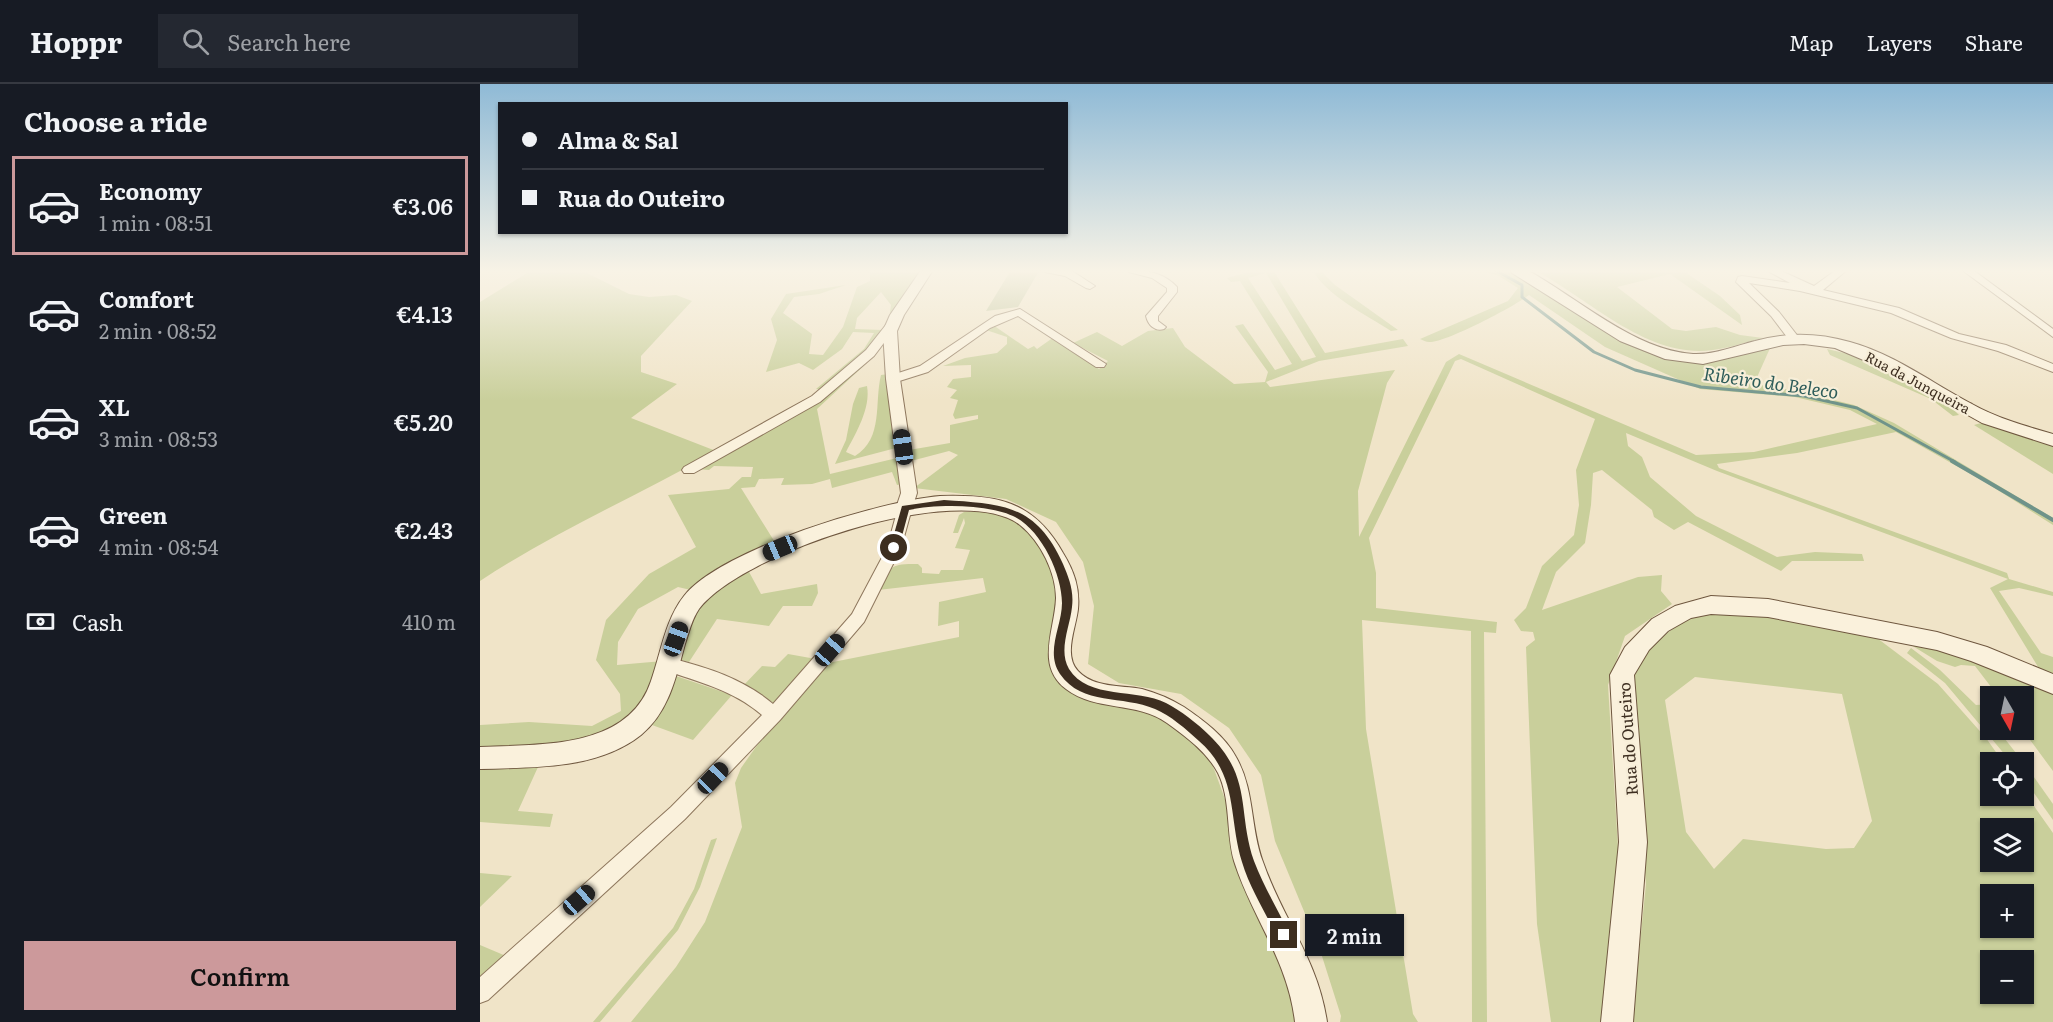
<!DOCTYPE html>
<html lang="en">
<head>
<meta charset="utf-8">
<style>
  body { margin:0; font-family:Literata,serif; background:#242831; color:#f1f3f6; height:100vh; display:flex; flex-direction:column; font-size:22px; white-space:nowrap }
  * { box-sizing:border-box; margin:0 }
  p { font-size:20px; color:#9ea1a6 }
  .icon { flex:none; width:33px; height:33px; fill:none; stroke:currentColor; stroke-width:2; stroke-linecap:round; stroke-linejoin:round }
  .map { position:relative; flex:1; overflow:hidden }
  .sheet { display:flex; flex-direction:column; background:#171b24; width:480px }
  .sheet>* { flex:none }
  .banner { position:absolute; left:18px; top:18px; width:570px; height:132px; border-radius:0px; box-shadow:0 2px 4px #0004; display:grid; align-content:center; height:132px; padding:0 24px; background:#171b24 }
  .needle { width:39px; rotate:171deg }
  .fabs { position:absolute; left:1500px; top:602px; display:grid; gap:12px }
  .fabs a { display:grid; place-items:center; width:54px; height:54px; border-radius:0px; background:#171b24; box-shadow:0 2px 4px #0004; font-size:30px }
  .end { position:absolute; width:27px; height:27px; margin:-14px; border:8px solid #3d2e20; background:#fff; box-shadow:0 0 0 3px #fff }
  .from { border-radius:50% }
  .bubble { position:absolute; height:42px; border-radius:0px; background:#171b24; box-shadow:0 2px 4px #0004; font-size:20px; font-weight:600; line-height:42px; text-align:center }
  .car { position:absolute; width:18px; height:36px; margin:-18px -9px; border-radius:8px; box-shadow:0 0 4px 2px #0007; background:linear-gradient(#222 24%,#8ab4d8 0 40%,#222 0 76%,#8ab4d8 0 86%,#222 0) }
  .banner b { display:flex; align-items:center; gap:21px; height:57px; font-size:22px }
  .banner b+b { border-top:2px solid #363941 }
  .banner i { width:15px; height:15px; background:#f1f3f6 }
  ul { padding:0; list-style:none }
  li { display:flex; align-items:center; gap:18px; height:99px; margin:0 12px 9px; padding:0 12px; border:3px solid transparent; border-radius:0px }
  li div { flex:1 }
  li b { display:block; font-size:22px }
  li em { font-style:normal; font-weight:600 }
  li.active { border-color:#cc999b }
  li>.icon { width:54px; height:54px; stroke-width:1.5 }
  h2 { padding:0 24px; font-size:27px; line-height:72px }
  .pay { display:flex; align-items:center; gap:15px; height:66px; padding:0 24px; font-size:22px }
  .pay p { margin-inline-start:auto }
  .cta { display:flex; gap:12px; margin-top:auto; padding:12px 24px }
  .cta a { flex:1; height:69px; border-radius:0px; background:#cc999b; color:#111; font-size:24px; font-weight:600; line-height:69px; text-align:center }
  header { display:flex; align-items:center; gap:36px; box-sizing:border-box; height:84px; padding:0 30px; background:#171b24; border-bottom:2px solid #363941 }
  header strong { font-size:28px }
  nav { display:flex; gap:33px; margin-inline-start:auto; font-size:21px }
  .search { width:420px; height:54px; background:#242831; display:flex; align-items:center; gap:15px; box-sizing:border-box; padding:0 21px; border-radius:0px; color:#9ea1a6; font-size:22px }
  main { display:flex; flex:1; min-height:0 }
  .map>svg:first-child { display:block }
  .green { fill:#c9cf9b; fill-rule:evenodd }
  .cemetery { fill:#bfc49a }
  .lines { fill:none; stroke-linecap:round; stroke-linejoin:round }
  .stream-far1 { stroke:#6f938a; stroke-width:3 }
  .stream { stroke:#6f938a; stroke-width:4 }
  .minor-casing { stroke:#8d765c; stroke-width:2 }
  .tertiary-casing { stroke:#8d765c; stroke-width:2 }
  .secondary-casing { stroke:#6f573f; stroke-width:2 }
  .minor { fill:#faf1dc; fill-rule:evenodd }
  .tertiary { fill:#faf1dc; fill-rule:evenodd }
  .secondary { fill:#faf1dc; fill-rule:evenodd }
  .route { fill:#3d2e20 }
  .labels { text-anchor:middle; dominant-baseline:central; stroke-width:4.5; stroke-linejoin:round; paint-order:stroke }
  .far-street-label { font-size:14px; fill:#3d2e20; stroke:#f7eed8 }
  .street-label { font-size:16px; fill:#3d2e20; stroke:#f7eed8 }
  .water-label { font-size:18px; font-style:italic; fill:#2f5d5a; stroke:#f7eed8 }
</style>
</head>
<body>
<header>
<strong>Hoppr</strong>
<div class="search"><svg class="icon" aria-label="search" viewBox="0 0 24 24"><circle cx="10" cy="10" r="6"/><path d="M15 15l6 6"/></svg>Search here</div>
<nav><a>Map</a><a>Layers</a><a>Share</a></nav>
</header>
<main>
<section class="sheet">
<h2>Choose a ride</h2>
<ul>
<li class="active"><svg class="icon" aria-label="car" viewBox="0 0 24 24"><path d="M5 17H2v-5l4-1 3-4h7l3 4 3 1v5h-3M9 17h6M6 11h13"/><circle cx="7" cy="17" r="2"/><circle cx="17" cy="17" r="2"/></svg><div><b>Economy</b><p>1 min · 08:51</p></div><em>€3.06</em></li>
<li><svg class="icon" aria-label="car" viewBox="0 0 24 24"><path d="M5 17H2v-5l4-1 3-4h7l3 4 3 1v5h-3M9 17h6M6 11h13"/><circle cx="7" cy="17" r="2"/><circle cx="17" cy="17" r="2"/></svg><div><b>Comfort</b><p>2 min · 08:52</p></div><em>€4.13</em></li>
<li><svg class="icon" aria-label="car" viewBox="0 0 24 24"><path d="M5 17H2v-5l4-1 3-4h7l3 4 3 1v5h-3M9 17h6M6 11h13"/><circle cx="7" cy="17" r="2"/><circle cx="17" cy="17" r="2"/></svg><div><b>XL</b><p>3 min · 08:53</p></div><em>€5.20</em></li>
<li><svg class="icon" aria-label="car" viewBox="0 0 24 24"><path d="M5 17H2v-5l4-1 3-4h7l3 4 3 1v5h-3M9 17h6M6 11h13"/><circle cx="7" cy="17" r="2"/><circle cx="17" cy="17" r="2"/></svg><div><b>Green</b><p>4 min · 08:54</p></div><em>€2.43</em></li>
</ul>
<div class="pay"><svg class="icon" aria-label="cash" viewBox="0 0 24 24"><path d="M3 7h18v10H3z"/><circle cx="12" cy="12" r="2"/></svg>Cash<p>410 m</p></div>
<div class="cta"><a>Confirm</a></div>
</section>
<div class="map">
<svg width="1573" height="938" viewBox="0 0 1573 938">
  <rect width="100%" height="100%" fill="#f0e4c8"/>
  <g class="green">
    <path d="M52,186H101L149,210L169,213L196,211L212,217L161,272V288L197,300L151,334L236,367C158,412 75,447 0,497V218Z"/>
    <polygon points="390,186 442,186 409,236 411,221 401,208 377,234 375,245 403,246 389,266 344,306 336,305 384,265 394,249 373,248 362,265 333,286 319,279 286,288 297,256 291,235 306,210 366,201 339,210 314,213 303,229 332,250 329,270 343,271 363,243 377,203 390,197"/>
    <path d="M775,186H793L845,269L923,255L928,262L839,277L786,298L790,303L915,286L907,299L878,407L879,453L966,278L979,270L1216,371L1274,368L1397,340L1370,326L1315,313L1220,305L1125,263L1049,211C1035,222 965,259 949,258C946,258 943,256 940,255L1028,217L1038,204L1019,192L999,186H1030L1179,272C1230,286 1243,273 1291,262L1274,300L1317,307L1374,321L1414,339L1573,434V441L1505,398L1416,348L1317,369L1237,380L1239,384L1527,489L1529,495L1573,508V512L1539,504L1519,507L1561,569L1573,573V594L1563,591L1510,504L1528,495L1237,387L1146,349L1148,362L1162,373L1170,393L1216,432L1297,473L1335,468L1382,470L1384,477H1312L1301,487L1208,438L1194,446L1174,433L1172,426L1122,386L1113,389L1111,421L1105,459L1076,488L1062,526L1158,493L1182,491L1181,507L1192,520L1145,552L1128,601L1139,780L1126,938H1071L1057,840L1046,563L1055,556L1053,548L1041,547L1034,536L1046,524L1062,482L1094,451L1099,421L1096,386L1115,335L981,275L975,277L889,454L896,489V524L1017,538L1016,549L1004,548L1007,938H992L991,547L882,536L886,645L933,930L938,938H860L861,932L840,866L795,757L781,691L749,644L701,610L639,599L608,580L614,522L603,478L576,438L526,415L434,404L478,371L469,367L431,377L429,366L470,359V341L498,335V331L475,335L473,331L478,316L470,314L477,306L467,303L473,295L491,293V281L463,282L485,274L517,269L527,260V253L506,246L513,241L548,265L554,262L557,265L574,253L619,285L628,277L593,259L617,248L642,262L668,247L693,244L705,263L754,300L785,298L788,288L755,242L763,240L795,286L812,280L760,197L751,198L747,194ZM786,189L836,273L822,277L768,194Z"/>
    <path d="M833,186H840L855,201L918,246L911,247C888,232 844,210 833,186Z"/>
    <path d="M1054,186H1202L1240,212L1260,231L1262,241L1190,190L1137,203L1192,245L1206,247L1236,243L1260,251L1283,254C1266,258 1250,264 1233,266C1166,275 1109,214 1054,186Z"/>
    <polygon points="1347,265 1373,271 1411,290 1427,295 1461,313 1479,331 1473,332 1451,315 1350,271"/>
    <polygon points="389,277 337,325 350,390 417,374 422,400 417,401 412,388 352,404 350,395 332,400 301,401 304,394 279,395 275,403 261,404 296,460 215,507 198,503 158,525 138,558 137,581 183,577 170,615 120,655 0,667 0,641 49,638 112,642 141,627 140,610 116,576 126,536 169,490 216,463 188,411 249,405 262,393 271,393 273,383 234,382 229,386 216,385 337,317"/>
    <path d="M409,290L416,364L355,380L366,356L373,320L379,304L387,302C391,324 376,349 366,368L375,372C404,354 394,319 401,291Z"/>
    <polygon points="1501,339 1573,359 1573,390 1494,341"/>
    <path d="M484,428H509L540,437L554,451L578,492L572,581L667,624L696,643L730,674L746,718L752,773L817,917L815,938H151L196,883L225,838L262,743L255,699L261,684L285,650L348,579L479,553V537L458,542L459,518L506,508L503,494L398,506C411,481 410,480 438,480L442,484V489L459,490L461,486H483L490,466L475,464L485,439L484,434L478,449H473L479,431Z"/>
    <polygon points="268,486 281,510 337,500 338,509 332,522 303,522 289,542 237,535 209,578 198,575 218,518"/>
    <path d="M1243,526L1393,551L1458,600L1506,654L1523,678H1510V711H1544V708L1573,749V938H1152L1166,800L1149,597L1169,564L1207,533ZM1215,593L1362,610L1392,737L1374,764L1346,765L1263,755L1234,785L1206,748L1185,616ZM1510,744H1544V777H1510ZM1510,810H1544V843H1510ZM1510,876H1544V909H1510Z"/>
    <polygon points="1431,561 1463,564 1556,598 1573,611 1573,687 1542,645 1544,612 1518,612 1495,582 1481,581 1475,583 1457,577"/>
    <polygon points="1431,564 1460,586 1496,621 1510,620 1510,645 1533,645 1518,646 1543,678 1531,678 1465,599 1427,569"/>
    <polygon points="308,570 336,575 294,619 262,603 282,582 295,583"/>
    <polygon points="196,592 252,611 213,656 172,641"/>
    <polygon points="53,675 58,683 38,727 73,730 70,743 0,738 0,683"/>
    <polygon points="1544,679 1573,720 1573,736 1544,695"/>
    <polygon points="237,754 220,803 198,846 120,938 113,938 193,844 214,805 231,756"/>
    <polygon points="0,789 32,792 0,823"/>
    <polygon points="0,861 26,872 0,898"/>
  </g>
  <polygon class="cemetery" points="531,186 559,187 538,223 506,227"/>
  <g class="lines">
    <polyline class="stream-far1" points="1015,186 1042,201 1042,213 1114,268 1155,286 1221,303 1324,312 1377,324 1475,378"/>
    <polyline class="stream" points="1472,377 1573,436"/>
    <defs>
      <g id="minor">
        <polygon points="564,186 592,187 615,202 610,205 606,204 585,192 565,188"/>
        <path d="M648,186C667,186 684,189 697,203V208L678,232V237L686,243L684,245C675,248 668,241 666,232L687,208V204L672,194L649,188Z"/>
        <polygon points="1286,186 1299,186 1334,202 1356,186 1367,186 1343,206 1419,224 1479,250 1526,261 1573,280 1573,288 1518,267 1471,254 1411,229 1320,207 1269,199 1299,228 1320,255 1318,257 1310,257 1291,232 1256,198 1258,193 1262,192 1310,199"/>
        <polygon points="1482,186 1493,186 1573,245 1573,253"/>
        <polygon points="540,225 626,280 624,283 616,283 538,232 510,244 448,288 413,299 407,295 409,292 440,282 515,232"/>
        <polygon points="413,236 419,239 394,272 340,318 214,389 204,389 202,386 204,383 332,312 386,266 409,237"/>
        <path d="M425,419L432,424L421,464L384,538L300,636L205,735L8,916L0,919V893L191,723L282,631C253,606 219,598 184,586L182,581L184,576L190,574C226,583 264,595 293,620L372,530L407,464L418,424Z"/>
      </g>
      <polygon id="tertiary" points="441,186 453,186 424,231 417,247 420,295 437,409 431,428 419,428 416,424 421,409 406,295 403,247 410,231"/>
      <g id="secondary">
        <path d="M1030,186H1047C1098,214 1154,266 1213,270C1234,271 1255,262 1275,257C1307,248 1339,249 1370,258C1414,270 1452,299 1492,320C1517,334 1545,342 1573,350V362L1502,339L1407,286L1355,264L1324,260L1303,261L1223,280L1185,275L1140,257L1032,189Z"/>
        <path d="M460,412C517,410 554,417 583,469C594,487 600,504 598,525C596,544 583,571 598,587C614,604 640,601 662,605C677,609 691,615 704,623C723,636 745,652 756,673C775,706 770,744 783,778C803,836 838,875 847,938H815C808,876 772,834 754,777C746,749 751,715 738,689C727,668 705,652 687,639C657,617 616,628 586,605C555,582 575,545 576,514C576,489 561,458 540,441C480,395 261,469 219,525C212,535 209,548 205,560C196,593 189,628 161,651C117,686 53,683 0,685V663C59,660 148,666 171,597C181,569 185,536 204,512C241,465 400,417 460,412Z"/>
        <polygon points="1231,512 1288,515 1457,548 1507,563 1573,590 1573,610 1491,577 1457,566 1288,533 1231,530 1211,534 1188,547 1169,566 1154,591 1167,758 1153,938 1121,938 1139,758 1130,591 1145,563 1172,535 1195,522"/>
      </g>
    </defs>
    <use href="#minor" class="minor-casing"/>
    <use href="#tertiary" class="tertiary-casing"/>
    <use href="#secondary" class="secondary-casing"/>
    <use href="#minor" class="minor"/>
    <use href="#tertiary" class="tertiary"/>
    <use href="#secondary" class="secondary"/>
  </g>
  <linearGradient id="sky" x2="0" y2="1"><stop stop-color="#8fbad6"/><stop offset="0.59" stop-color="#f8f3e6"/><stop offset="1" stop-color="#f8f3e6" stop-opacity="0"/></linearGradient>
  <rect width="1573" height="317" fill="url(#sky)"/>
  <path class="route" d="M464,416C522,420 556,420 583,480C589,494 594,507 592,523C590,543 578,566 589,585C608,616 657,604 686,619C700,626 718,640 729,651C773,693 757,728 774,777C783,801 797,824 808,847L810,851L808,856L804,858L799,856C787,831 770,805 762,778C748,733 759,692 719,657C707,646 690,631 675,625C643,611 602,622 580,590C565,568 582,542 582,519C582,490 561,445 533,432C507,420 456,420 429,426L418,467H411L410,464L422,422Z"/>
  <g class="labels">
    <g class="far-street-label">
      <text transform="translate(1438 298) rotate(28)">Rua da Junqueira</text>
    </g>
    <g class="street-label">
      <text transform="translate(1147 655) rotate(-94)">Rua do Outeiro</text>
    </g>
    <g class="water-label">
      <text transform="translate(1291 298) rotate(8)">Ribeiro do Beleco</text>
    </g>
  </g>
</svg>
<div class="fabs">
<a><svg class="needle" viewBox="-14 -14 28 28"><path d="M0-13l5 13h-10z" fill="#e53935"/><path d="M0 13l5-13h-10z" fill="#9ea1a6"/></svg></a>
<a><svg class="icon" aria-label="locate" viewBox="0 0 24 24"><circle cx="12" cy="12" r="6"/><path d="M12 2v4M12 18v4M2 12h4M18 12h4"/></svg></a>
<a><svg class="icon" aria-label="layers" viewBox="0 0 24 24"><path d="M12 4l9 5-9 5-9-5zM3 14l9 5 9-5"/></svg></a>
<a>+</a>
<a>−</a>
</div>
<i class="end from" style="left:414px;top:464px"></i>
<i class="end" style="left:804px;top:851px"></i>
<div class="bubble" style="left:825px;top:830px;width:99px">2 min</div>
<i class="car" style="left:423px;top:363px;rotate:352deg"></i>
<i class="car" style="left:300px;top:464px;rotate:247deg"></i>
<i class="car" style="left:196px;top:555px;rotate:20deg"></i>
<i class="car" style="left:350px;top:566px;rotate:41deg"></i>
<i class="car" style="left:233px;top:694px;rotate:44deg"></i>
<i class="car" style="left:99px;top:816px;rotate:49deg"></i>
<div class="banner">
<b><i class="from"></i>Alma &amp; Sal</b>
<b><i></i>Rua do Outeiro</b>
</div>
</div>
</main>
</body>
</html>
